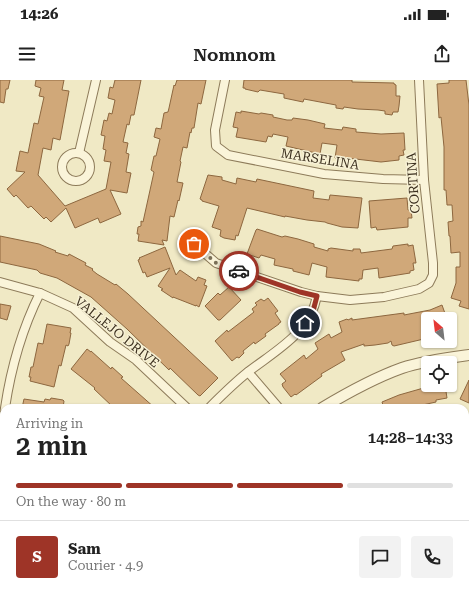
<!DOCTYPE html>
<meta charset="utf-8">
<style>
:root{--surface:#fff;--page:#f2f2f2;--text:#222;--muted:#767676;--line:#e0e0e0;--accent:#9e3427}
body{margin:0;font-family:"Roboto Serif",serif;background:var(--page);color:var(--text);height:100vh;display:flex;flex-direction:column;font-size:15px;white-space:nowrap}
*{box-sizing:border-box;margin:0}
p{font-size:13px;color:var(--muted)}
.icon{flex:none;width:22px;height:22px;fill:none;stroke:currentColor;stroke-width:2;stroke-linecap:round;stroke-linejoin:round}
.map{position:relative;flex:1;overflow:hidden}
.drawer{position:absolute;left:0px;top:324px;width:469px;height:196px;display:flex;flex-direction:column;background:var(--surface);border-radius:12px 12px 0 0;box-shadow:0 1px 3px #0004}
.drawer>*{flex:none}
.needle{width:26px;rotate:332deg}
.controls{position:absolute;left:421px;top:232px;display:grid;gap:8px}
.controls a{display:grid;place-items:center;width:36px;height:36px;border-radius:4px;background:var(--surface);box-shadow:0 1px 3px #0004;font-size:20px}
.pin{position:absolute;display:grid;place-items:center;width:34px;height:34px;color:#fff;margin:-17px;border:2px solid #fff;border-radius:50%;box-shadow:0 1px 4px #0007}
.courier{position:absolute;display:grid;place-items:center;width:40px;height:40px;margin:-20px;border:3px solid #9e3427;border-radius:50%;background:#fff;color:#222;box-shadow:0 1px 5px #0007}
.headline em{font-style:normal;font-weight:600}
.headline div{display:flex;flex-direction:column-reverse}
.headline{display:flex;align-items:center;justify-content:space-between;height:68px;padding:0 16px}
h1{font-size:26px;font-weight:600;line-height:30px}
.bar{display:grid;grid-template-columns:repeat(4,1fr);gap:6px 4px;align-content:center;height:48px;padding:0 16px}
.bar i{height:5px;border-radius:3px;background:var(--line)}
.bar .selected{background:var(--accent)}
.bar p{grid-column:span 4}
.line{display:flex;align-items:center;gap:10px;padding:0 16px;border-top:1px solid var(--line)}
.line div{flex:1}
.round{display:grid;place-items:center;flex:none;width:42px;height:42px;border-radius:4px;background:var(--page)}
.status{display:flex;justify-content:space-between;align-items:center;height:28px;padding:0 20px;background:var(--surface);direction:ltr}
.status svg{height:11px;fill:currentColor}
header{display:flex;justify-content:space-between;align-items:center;height:52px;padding:0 16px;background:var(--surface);font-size:18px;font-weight:600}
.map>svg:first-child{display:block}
</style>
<div class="status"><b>14:26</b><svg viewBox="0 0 49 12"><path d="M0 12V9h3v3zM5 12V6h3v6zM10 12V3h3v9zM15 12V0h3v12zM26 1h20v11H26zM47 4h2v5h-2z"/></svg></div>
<header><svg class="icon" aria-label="menu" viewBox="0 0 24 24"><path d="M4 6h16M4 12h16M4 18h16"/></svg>Nomnom<svg class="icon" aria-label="share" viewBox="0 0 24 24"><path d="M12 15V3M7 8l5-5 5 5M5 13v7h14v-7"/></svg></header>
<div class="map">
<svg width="469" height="520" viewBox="0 0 469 520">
<rect width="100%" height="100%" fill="#f0e9c5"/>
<!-- building -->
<g fill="#d0a879" stroke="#8d673f">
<polygon points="0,0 10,0 8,9 6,9 4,23 0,22"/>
<polygon points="36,0 64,0 62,10 69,11 60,60 53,58 51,70 43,68 38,95 65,126 106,109 111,82 104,81 106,70 103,69 105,56 101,55 104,40 107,41 109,33 112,34 115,20 108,18 110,7 113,8 115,0 141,0 134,35 131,35 129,45 127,44 123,62 128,63 126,73 129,74 126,92 131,93 127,113 110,110 121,134 100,143 98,138 75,148 66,128 51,142 46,137 44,139 31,126 28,128 16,115 14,117 7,109 25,92 16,91 20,71 28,73 34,43 38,44 44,17 39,16 41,8 35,6"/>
<polygon points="177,0 206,0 201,24 198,23 194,48 192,48 191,53 190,52 187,68 183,67 180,81 181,82 177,102 183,103 179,121 178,120 174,137 170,136 167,161 162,160 164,165 138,161 139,154 137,154 138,147 141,146 141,141 143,142 154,92 151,90 154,76 156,76 160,59 154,57 156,48 161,49 164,33 168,32 169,28 174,5 175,6"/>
<polygon points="244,0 352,0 352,2 394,3 394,4 396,5 396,16 400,16 399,26 398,32 393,32 392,35 385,34 385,31 378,30 358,29 344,27 343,29 336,28 336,25 304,19 303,22 284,18 284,14 260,10 258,12 245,9 245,8 243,8"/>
<polygon points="449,0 466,0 469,25 469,229 459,226 461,221 451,218 456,203 456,187 460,187 460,172 451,173 450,156 449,156 448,142 453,141 452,125 447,125 446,110 444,110 444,67 441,37 439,38 437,4 449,3"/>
<polygon points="241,31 259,34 261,33 273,35 273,37 287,40 292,40 293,38 308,40 325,44 324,48 342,50 343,47 356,49 356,52 381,54 404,53 405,70 403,70 404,75 399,76 399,80 381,82 347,78 347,80 335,78 337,65 322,63 320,74 286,66 288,57 273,54 272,57 268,56 266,62 236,57 238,48 233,47 236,32 241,33"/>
<polygon points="208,95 222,97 222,100 236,104 237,98 256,102 257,99 314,111 313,118 329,120 330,115 362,118 358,148 342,147 327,143 325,142 307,140 285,136 285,137 247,128 238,156 236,155 235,160 224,158 220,156 221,150 212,147 219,126 202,121 202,120 200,119"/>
<polygon points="407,118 408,130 411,130 412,138 408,138 408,147 377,150 376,147 371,148 369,121"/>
<polygon points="257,149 282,157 285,156 298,159 314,164 314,167 328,171 328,169 331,168 353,171 353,169 360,169 361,173 392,169 393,166 408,164 408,166 413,165 416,183 413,183 414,190 410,191 410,193 379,198 378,188 363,190 362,199 359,199 359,201 326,197 327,187 312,183 309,195 293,191 293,189 274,185 275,179 261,175 259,178 247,174 256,150"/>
<polygon points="0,156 39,164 56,171 55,172 68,176 69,174 86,183 85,185 93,189 92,190 97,194 115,205 116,204 128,214 218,298 200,316 198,315 170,288 169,290 127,249 91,217 57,198 40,193 37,190 0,182"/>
<polygon points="165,167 176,195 180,190 196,201 198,197 206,200 204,205 207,206 199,227 196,225 196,226 173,217 173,218 161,210 163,209 158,206 170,188 147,197 145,192 143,193 138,180 140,179 139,178"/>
<polygon points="229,207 241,220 220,240 218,240 205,226 218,213 220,215"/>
<polygon points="268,218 278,231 275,233 281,242 279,243 279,244 265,254 266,256 255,264 254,262 243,271 244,273 239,278 237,277 232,281 215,261 227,250 228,252 254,232 252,229 257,225 255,223 261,219 264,221"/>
<polygon points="0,224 11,226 7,240 0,238"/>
<polygon points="442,225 447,239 428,239 428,258 394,266 392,265 391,261 388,263 375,265 364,266 364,264 341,272 345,280 321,294 322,296 296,315 295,314 291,317 283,307 282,304 286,301 280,294 304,275 306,279 318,269 315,263 329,254 331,258 342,252 339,242 347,239 348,240 352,238 352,240 404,233 404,235 430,230"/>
<polygon points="47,244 71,248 70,253 71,253 69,264 68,266 66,265 61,286 59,285 54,307 30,301 31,297 29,297 31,287 33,287 38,263 43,264"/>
<polygon points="87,269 91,272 91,271 111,289 112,287 123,297 121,298 155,328 114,328 94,309 95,308 71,289"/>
<polygon points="469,300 469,323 460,319"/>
<polygon points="434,305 445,305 447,318 436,320 436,322 418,326 419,328 384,328 382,322 399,315"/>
<polygon points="51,318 63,320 64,321 63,328 22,328 24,319 44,322 45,319 50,320"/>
</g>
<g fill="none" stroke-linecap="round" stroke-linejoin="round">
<defs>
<g id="minor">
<polyline points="225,0 215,50 216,66 228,75 324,94 383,99 424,100"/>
<circle cx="76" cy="87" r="14"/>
<polyline points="79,73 96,0"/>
<polyline points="194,164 216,183 301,212 317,216 350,220 384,217 419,209 429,203 433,195 433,183 424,100 419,0"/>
<polyline points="0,202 40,213 73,228 110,262 136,280 187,328"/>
<polyline points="248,292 279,328"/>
<path d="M 5,328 C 11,288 22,249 40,213"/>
<path d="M 209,328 C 222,315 234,303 248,292 C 275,271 310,253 317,216"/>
<polyline points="0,359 4,334"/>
<polyline points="465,382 466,398 465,406"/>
<polyline points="0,487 4,487"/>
<polyline points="465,498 469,499"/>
<polyline points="349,516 354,520"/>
<polyline points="234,520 235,516"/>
<polyline points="320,520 322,516"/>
<polyline points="420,520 425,516"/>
</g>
<g id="tertiary">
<path d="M 322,328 C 347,313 374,298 402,288 C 423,281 447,278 469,275"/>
<polyline points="175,520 176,516"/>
</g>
</defs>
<!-- minor casing -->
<use href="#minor" stroke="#8d7b5a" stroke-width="10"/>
<!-- tertiary casing -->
<use href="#tertiary" stroke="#8d7b5a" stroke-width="12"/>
<!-- minor -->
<use href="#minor" stroke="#faf4d9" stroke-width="8"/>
<!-- tertiary -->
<use href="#tertiary" stroke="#faf4d9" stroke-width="10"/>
</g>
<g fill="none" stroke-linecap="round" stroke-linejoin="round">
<!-- done -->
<polyline stroke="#7b7159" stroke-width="4" stroke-dasharray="0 7.2" points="194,164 216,183 239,191"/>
<!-- route -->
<polyline stroke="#9e3427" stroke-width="5" points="239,191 300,212 317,216 312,235 305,243"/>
</g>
<g text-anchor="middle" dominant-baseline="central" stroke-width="3" stroke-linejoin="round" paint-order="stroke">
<!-- street labels -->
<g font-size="13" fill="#3c301f" stroke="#f7f1d5">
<text transform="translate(320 79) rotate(9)">MARSELINA</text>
<text transform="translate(413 103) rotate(-94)">CORTINA</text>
<text transform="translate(117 252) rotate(39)">VALLEJO DRIVE</text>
</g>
</g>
</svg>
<div class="controls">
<a><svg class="needle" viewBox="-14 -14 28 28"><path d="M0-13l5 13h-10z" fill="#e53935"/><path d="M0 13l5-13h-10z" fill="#767676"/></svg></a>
<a><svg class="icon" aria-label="locate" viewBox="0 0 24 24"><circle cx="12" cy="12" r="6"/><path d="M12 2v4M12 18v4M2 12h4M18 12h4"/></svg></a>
</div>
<div class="pin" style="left:194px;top:164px;background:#ea580c"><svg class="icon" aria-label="bag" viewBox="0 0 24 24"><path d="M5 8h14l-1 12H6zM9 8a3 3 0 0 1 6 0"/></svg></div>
<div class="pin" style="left:305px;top:243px;background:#1f2937"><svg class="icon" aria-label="home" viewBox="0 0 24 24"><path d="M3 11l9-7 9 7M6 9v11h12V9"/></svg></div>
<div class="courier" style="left:239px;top:191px"><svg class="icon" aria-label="car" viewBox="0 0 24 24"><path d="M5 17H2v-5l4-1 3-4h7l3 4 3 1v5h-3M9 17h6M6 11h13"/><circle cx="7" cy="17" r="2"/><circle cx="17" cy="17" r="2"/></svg></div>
<section class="drawer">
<div class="headline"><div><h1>2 min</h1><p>Arriving in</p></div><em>14:28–14:33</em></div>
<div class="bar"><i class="selected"></i><i class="selected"></i><i class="selected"></i><i></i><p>On the way · 80 m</p></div>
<div class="line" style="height:72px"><b class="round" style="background:var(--accent);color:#fff">S</b><div><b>Sam</b><p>Courier · 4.9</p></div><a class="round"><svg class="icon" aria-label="chat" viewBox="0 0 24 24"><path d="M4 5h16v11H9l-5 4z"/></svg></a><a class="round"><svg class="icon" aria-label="phone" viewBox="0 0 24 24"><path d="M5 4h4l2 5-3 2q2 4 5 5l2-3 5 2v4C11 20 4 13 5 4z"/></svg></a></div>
</section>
</div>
